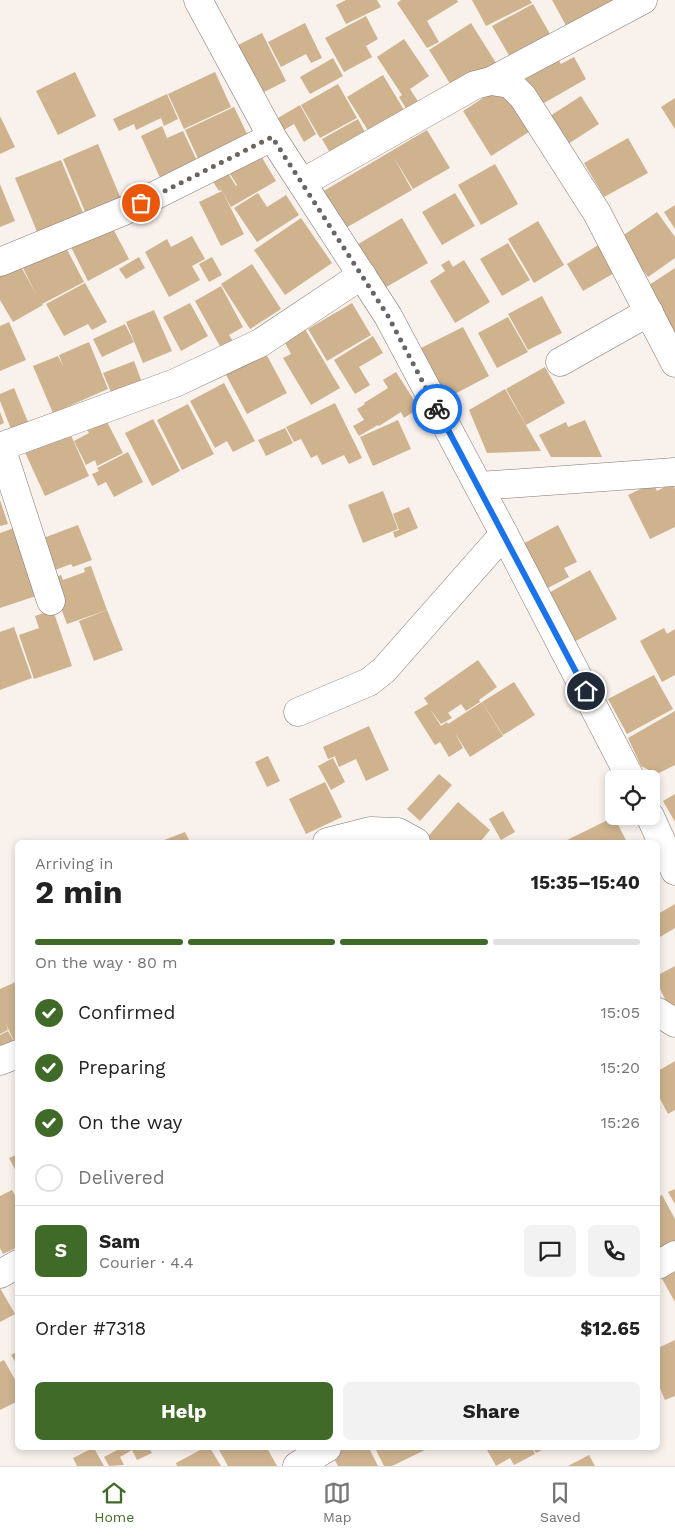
<!DOCTYPE html>
<meta charset="utf-8">
<style>
:root{--surface:#fff;--page:#f2f2f2;--text:#222;--muted:#767676;--line:#e0e0e0;--accent:#3f6a27}
body{margin:0;font-family:"Work Sans",sans-serif;background:var(--page);color:var(--text);height:100vh;display:flex;flex-direction:column;font-size:19px;white-space:nowrap}
*{box-sizing:border-box;margin:0}
p{font-size:16px;color:var(--muted)}
.icon{flex:none;width:28px;height:28px;fill:none;stroke:currentColor;stroke-width:2;stroke-linecap:round;stroke-linejoin:round}
.map{position:relative;flex:1;overflow:hidden}
.details{position:absolute;left:15px;top:840px;width:645px;height:610px;display:flex;flex-direction:column;background:var(--surface);border-radius:8px;box-shadow:0 2px 8px #0003}
.details>*{flex:none}
.controls{position:absolute;left:605px;top:770px;display:grid;gap:10px}
.controls a{display:grid;place-items:center;width:55px;height:55px;border-radius:8px;background:var(--surface);box-shadow:0 2px 8px #0003;font-size:25px}
.pin{position:absolute;display:grid;place-items:center;width:42px;height:42px;color:#fff;margin:-21px;border:2px solid #fff;border-radius:50%;box-shadow:0 1px 5px #0007}
.courier{position:absolute;display:grid;place-items:center;width:50px;height:50px;margin:-25px;border:4px solid #1a73e8;border-radius:50%;background:#fff;color:#222;box-shadow:0 1px 6px #0007}
.overview em{font-style:normal;font-weight:700}
.overview div{display:flex;flex-direction:column-reverse}
.overview{display:flex;align-items:center;justify-content:space-between;height:85px;padding:0 20px}
h1{font-size:32px;font-weight:700;line-height:38px}
.bar{display:grid;grid-template-columns:repeat(4,1fr);gap:8px 5px;align-content:center;height:60px;padding:0 20px}
.bar i{height:6px;border-radius:4px;background:var(--line)}
.bar .selected{background:var(--accent)}
.bar p{grid-column:span 4}
.line{display:flex;align-items:center;gap:12px;padding:0 20px;border-top:1px solid var(--line)}
.line div{flex:1}
.round{display:grid;place-items:center;flex:none;width:52px;height:52px;border-radius:8px;background:var(--page)}
ol{padding:0 20px;list-style:none}
li{display:flex;align-items:center;gap:15px;height:55px}
li p{margin-inline-start:auto}
li .icon{padding:5px;border-radius:50%;background:var(--accent);color:#fff;stroke-width:4}
li:last-child{color:var(--muted)}
li i{width:28px;height:28px;border:2px solid var(--line);border-radius:50%}
.cta{display:flex;gap:10px;margin-top:auto;padding:10px 20px}
.cta a{flex:1;height:58px;border-radius:8px;background:var(--accent);color:#fff;font-size:20px;font-weight:700;line-height:58px;text-align:center}
.cta a+a{background:var(--page);color:var(--text)}
.dock{display:flex;justify-content:space-around;align-items:center;height:70px;border-top:1px solid var(--line);background:var(--surface);font-size:14px;color:var(--muted)}
.dock a{display:grid;justify-items:center;gap:2px}
.dock .selected{color:var(--accent)}
.map>svg:first-child{display:block}
</style>
<div class="map">
<svg width="675" height="1466" viewBox="0 0 675 1466">
<rect width="100%" height="100%" fill="#f9f1ec"/>
<!-- building -->
<g fill="#cfb38f">
<polygon points="346,0 377,0 381,7 346,24 336,5"/>
<polygon points="401,0 457,0 458,2 427,21 439,42 427,48 397,3"/>
<polygon points="472,0 530,0 532,3 486,26"/>
<polygon points="552,0 627,0 569,31"/>
<polygon points="533,4 550,34 510,57 492,26"/>
<polygon points="366,16 378,39 366,46 372,57 344,72 325,38"/>
<polygon points="305,23 322,58 311,63 306,54 281,67 268,42"/>
<polygon points="471,23 496,63 454,90 429,50"/>
<polygon points="262,33 286,81 260,94 236,46"/>
<polygon points="404,39 429,76 410,89 419,103 407,110 399,97 402,95 377,57"/>
<polygon points="554,51 561,64 574,57 586,79 537,107 518,72"/>
<polygon points="333,58 343,76 310,94 300,77"/>
<polygon points="75,72 96,116 58,135 36,91"/>
<polygon points="215,72 231,107 184,129 168,94"/>
<polygon points="383,75 404,110 369,132 347,97"/>
<polygon points="338,84 357,118 320,138 301,105"/>
<polygon points="494,91 509,96 532,130 491,156 463,111"/>
<polygon points="167,94 178,119 164,126 161,118 136,130 134,124 119,131 113,119"/>
<polygon points="581,96 599,124 568,144 550,116"/>
<polygon points="675,98 675,129 661,107"/>
<polygon points="300,105 316,134 304,142 294,124 284,130 278,118"/>
<polygon points="234,107 251,142 201,165 185,130"/>
<polygon points="0,116 15,147 0,154"/>
<polygon points="358,119 368,138 333,158 322,139"/>
<polygon points="162,126 167,138 183,131 199,165 162,182 141,136"/>
<polygon points="427,130 450,168 413,189 393,156 412,190 344,229 322,192"/>
<polygon points="628,138 648,173 604,197 584,163"/>
<polygon points="98,144 121,199 86,214 63,159"/>
<polygon points="258,151 276,181 231,207 219,186 221,190 219,191 210,177 225,168 236,186 237,185 227,169"/>
<polygon points="61,160 84,215 38,234 15,178"/>
<polygon points="495,164 518,204 481,225 458,185"/>
<polygon points="0,184 15,221 0,227"/>
<polygon points="222,191 244,234 221,246 199,202"/>
<polygon points="258,193 267,207 286,195 299,215 257,242 234,208"/>
<polygon points="455,193 475,226 442,245 422,212"/>
<polygon points="675,205 675,229 664,212"/>
<polygon points="657,212 675,237 675,258 648,277 637,262 615,241"/>
<polygon points="301,218 332,263 285,295 254,250"/>
<polygon points="402,218 428,263 381,290 355,246"/>
<polygon points="109,221 129,259 88,281 69,243"/>
<polygon points="538,221 564,265 534,283 508,239"/>
<polygon points="192,236 205,259 192,266 200,280 169,297 145,252 167,239 171,247"/>
<polygon points="62,240 84,282 42,304 43,305 13,322 0,300 0,273 19,263 36,294 20,262"/>
<polygon points="508,243 530,280 502,296 480,259"/>
<polygon points="600,244 616,272 583,291 567,264"/>
<polygon points="139,257 145,268 126,279 119,269"/>
<polygon points="212,257 222,275 209,282 199,264"/>
<polygon points="449,260 453,267 464,260 490,302 455,323 430,281 445,271 441,265"/>
<polygon points="252,264 281,309 250,329 221,284"/>
<polygon points="675,268 675,333 667,338 643,289"/>
<polygon points="85,283 107,322 92,330 88,324 64,336 46,304"/>
<polygon points="221,286 243,327 229,335 233,341 221,348 195,301"/>
<polygon points="542,296 562,333 528,350 508,314"/>
<polygon points="190,303 208,336 181,351 163,317"/>
<polygon points="352,303 371,335 327,361 308,329"/>
<polygon points="154,310 172,351 143,363 126,322"/>
<polygon points="508,317 528,352 497,368 478,333"/>
<polygon points="9,322 26,360 0,371 0,326"/>
<polygon points="125,324 134,342 102,357 93,339"/>
<polygon points="463,327 489,376 447,398 421,348"/>
<polygon points="305,329 340,388 311,405 283,358 291,354 284,341"/>
<polygon points="373,336 383,353 359,367 370,385 355,394 334,360"/>
<polygon points="89,342 108,389 53,413 33,366 58,356 63,366 59,355"/>
<polygon points="264,350 287,393 247,414 224,371"/>
<polygon points="134,361 143,385 113,397 103,373"/>
<polygon points="545,367 565,403 526,425 506,389"/>
<polygon points="396,372 419,408 404,418 401,412 379,426 378,425 359,436 353,426 364,420 357,409 365,404 364,403 388,388 383,380"/>
<polygon points="224,383 255,441 233,452 227,441 215,448 190,401"/>
<polygon points="14,388 28,422 11,429 0,401 0,394"/>
<polygon points="505,389 541,451 487,453 469,410"/>
<polygon points="335,403 362,458 349,464 344,455 322,465 317,455 311,458 301,439 294,442 286,427"/>
<polygon points="188,404 214,454 182,470 157,420"/>
<polygon points="0,412 4,423 0,425"/>
<polygon points="103,414 123,453 97,466 95,460 86,465 74,441 89,433 84,424"/>
<polygon points="153,419 180,471 152,486 125,433"/>
<polygon points="398,420 411,449 373,466 360,437"/>
<polygon points="585,420 602,457 551,457 539,435 566,422 568,427"/>
<polygon points="285,428 293,443 266,456 258,440"/>
<polygon points="70,433 89,476 45,496 23,448"/>
<polygon points="128,452 143,482 114,497 106,482 98,486 92,474 99,471 97,468"/>
<polygon points="653,483 657,491 672,483 675,489 675,527 650,539 628,495"/>
<polygon points="383,491 398,529 363,543 348,505"/>
<polygon points="0,500 8,524 0,526"/>
<polygon points="409,507 418,528 395,538 393,532 399,530 393,514"/>
<polygon points="78,525 92,560 73,567 71,564 50,572 38,540"/>
<polygon points="558,525 577,562 564,568 569,577 542,591 519,546"/>
<polygon points="17,527 39,595 0,608 0,533"/>
<polygon points="91,566 107,610 67,624 50,579 61,575 63,580 85,572 84,568"/>
<polygon points="590,570 617,619 572,643 545,595"/>
<polygon points="53,610 72,666 34,679 19,635 39,628 35,616"/>
<polygon points="107,610 123,650 94,661 79,621"/>
<polygon points="14,627 32,678 0,690 0,632"/>
<polygon points="664,628 667,634 675,629 675,675 662,682 640,641"/>
<polygon points="478,660 497,687 479,700 480,702 466,711 461,704 448,713 452,718 441,724 430,709 441,726 447,722 448,724 482,702 503,736 470,757 455,733 463,748 449,757 440,742 435,745 414,712 428,704 424,698"/>
<polygon points="654,675 673,709 627,734 608,699"/>
<polygon points="514,682 535,715 503,735 482,702"/>
<polygon points="675,711 675,765 657,774 641,766 628,738"/>
<polygon points="369,726 389,770 366,781 356,759 339,767 335,757 336,756 328,759 323,747"/>
<polygon points="268,756 280,781 267,787 255,762"/>
<polygon points="333,758 345,782 331,790 318,766"/>
<polygon points="439,774 452,785 420,821 407,809"/>
<polygon points="325,782 342,817 306,834 289,799"/>
<polygon points="675,794 675,822 663,801"/>
<polygon points="458,802 490,830 480,842 426,842 424,841"/>
<polygon points="503,811 515,832 501,840 489,819"/>
<polygon points="614,817 627,842 563,842"/>
<polygon points="185,832 190,842 159,842"/>
<polygon points="675,904 675,928 660,937 658,932 658,914"/>
<polygon points="675,966 675,1014 673,1015 658,985 658,975"/>
<polygon points="18,981 18,1039 14,1041 6,1024 8,1030 0,1034 0,989"/>
<polygon points="8,1031 14,1042 0,1048 0,1035"/>
<polygon points="675,1061 675,1110 668,1114 658,1095 658,1071"/>
<polygon points="18,1154 18,1175 9,1158"/>
<polygon points="675,1189 675,1204 668,1192"/>
<polygon points="12,1190 18,1201 18,1247 3,1254 0,1248 0,1196"/>
<polygon points="662,1195 675,1219 675,1248 658,1258 658,1197"/>
<polygon points="675,1269 675,1302 661,1277"/>
<polygon points="0,1288 15,1314 0,1322"/>
<polygon points="675,1340 675,1396 665,1400 658,1384 658,1348"/>
<polygon points="18,1351 18,1366 11,1355"/>
<polygon points="4,1360 18,1385 18,1401 0,1410 0,1362"/>
<polygon points="93,1448 94,1448 104,1466 77,1466 73,1458"/>
<polygon points="121,1448 149,1448 152,1453 137,1460 132,1450 120,1457 124,1465 109,1466 104,1457"/>
<polygon points="204,1448 210,1448 221,1466 177,1466 176,1463"/>
<polygon points="218,1448 267,1448 277,1466 228,1466"/>
<polygon points="332,1448 369,1448 378,1466 338,1466 329,1449"/>
<polygon points="375,1448 426,1448 427,1449 392,1466 384,1466"/>
<polygon points="486,1448 532,1448 535,1454 514,1465 510,1458 496,1466"/>
<polygon points="533,1448 546,1448 536,1453"/>
<polygon points="589,1455 595,1466 568,1466"/>
</g>
<g fill="none" stroke-linecap="round" stroke-linejoin="round">
<defs>
<g id="street">
<polyline points="198,0 272,137 388,316 504,534 631,779"/>
<polyline points="491,81 643,0"/>
<polyline points="302,183 475,85 491,81 510,84 523,97 597,213 675,363"/>
<polyline points="0,262 124,211 272,137"/>
<polyline points="560,362 649,312"/>
<polyline points="0,447 175,383 260,343 362,275"/>
<polyline points="1,447 51,601"/>
<polyline points="479,486 675,472"/>
<polyline points="298,712 369,682 384,670 504,534"/>
<polyline points="650,816 675,871"/>
<polyline points="327,842 370,831 398,832 416,842"/>
<polyline points="658,1012 675,1023"/>
<polyline points="0,1061 18,1054"/>
<polyline points="658,1265 675,1255"/>
<polyline points="0,1274 18,1264"/>
<polyline points="297,1466 327,1448"/>
</g>
</defs>
<!-- street casing -->
<use href="#street" stroke="#807874" stroke-width="29"/>
<!-- street -->
<use href="#street" stroke="#fff" stroke-width="28"/>
</g>
<g fill="none" stroke-linecap="round" stroke-linejoin="round">
<!-- done -->
<polyline stroke="#6a6562" stroke-width="5" stroke-dasharray="0 9" points="141,203 272,137 388,316 437,409"/>
<!-- route -->
<polyline stroke="#1a73e8" stroke-width="6" points="437,409 586,691"/>
</g>
</svg>
<div class="controls">
<a><svg class="icon" aria-label="locate" viewBox="0 0 24 24"><circle cx="12" cy="12" r="6"/><path d="M12 2v4M12 18v4M2 12h4M18 12h4"/></svg></a>
</div>
<div class="pin" style="left:141px;top:203px;background:#ea580c"><svg class="icon" aria-label="bag" viewBox="0 0 24 24"><path d="M5 8h14l-1 12H6zM9 8a3 3 0 0 1 6 0"/></svg></div>
<div class="pin" style="left:586px;top:691px;background:#1f2937"><svg class="icon" aria-label="home" viewBox="0 0 24 24"><path d="M3 11l9-7 9 7M6 9v11h12V9"/></svg></div>
<div class="courier" style="left:437px;top:409px"><svg class="icon" aria-label="bike" viewBox="0 0 24 24"><circle cx="6" cy="16" r="4"/><circle cx="18" cy="16" r="4"/><path d="M6 16l4-8h5l3 8M10 8l3 8H6M13 5h3"/></svg></div>
<section class="details">
<div class="overview"><div><h1>2 min</h1><p>Arriving in</p></div><em>15:35–15:40</em></div>
<div class="bar"><i class="selected"></i><i class="selected"></i><i class="selected"></i><i></i><p>On the way · 80 m</p></div>
<ol>
<li><svg class="icon" aria-label="check" viewBox="0 0 24 24"><path d="M5 12l5 5 9-10"/></svg>Confirmed<p>15:05</p></li>
<li><svg class="icon" aria-label="check" viewBox="0 0 24 24"><path d="M5 12l5 5 9-10"/></svg>Preparing<p>15:20</p></li>
<li><svg class="icon" aria-label="check" viewBox="0 0 24 24"><path d="M5 12l5 5 9-10"/></svg>On the way<p>15:26</p></li>
<li><i></i>Delivered</li>
</ol>
<div class="line" style="height:90px"><b class="round" style="background:var(--accent);color:#fff">S</b><div><b>Sam</b><p>Courier · 4.4</p></div><a class="round"><svg class="icon" aria-label="chat" viewBox="0 0 24 24"><path d="M4 5h16v11H9l-5 4z"/></svg></a><a class="round"><svg class="icon" aria-label="phone" viewBox="0 0 24 24"><path d="M5 4h4l2 5-3 2q2 4 5 5l2-3 5 2v4C11 20 4 13 5 4z"/></svg></a></div>
<div class="line" style="height:65px"><div>Order #7318</div><b>$12.65</b></div>
<div class="cta"><a>Help</a><a>Share</a></div>
</section>
</div>
<nav class="dock">
<a class="selected"><svg class="icon" aria-label="home" viewBox="0 0 24 24"><path d="M3 11l9-7 9 7M6 9v11h12V9"/></svg>Home</a>
<a><svg class="icon" aria-label="map" viewBox="0 0 24 24"><path d="M3 6l6-2 6 2 6-2v14l-6 2-6-2-6 2zM9 4v14M15 6v14"/></svg>Map</a>
<a><svg class="icon" aria-label="saved" viewBox="0 0 24 24"><path d="M7 4h10v16l-5-4-5 4z"/></svg>Saved</a>
</nav>
